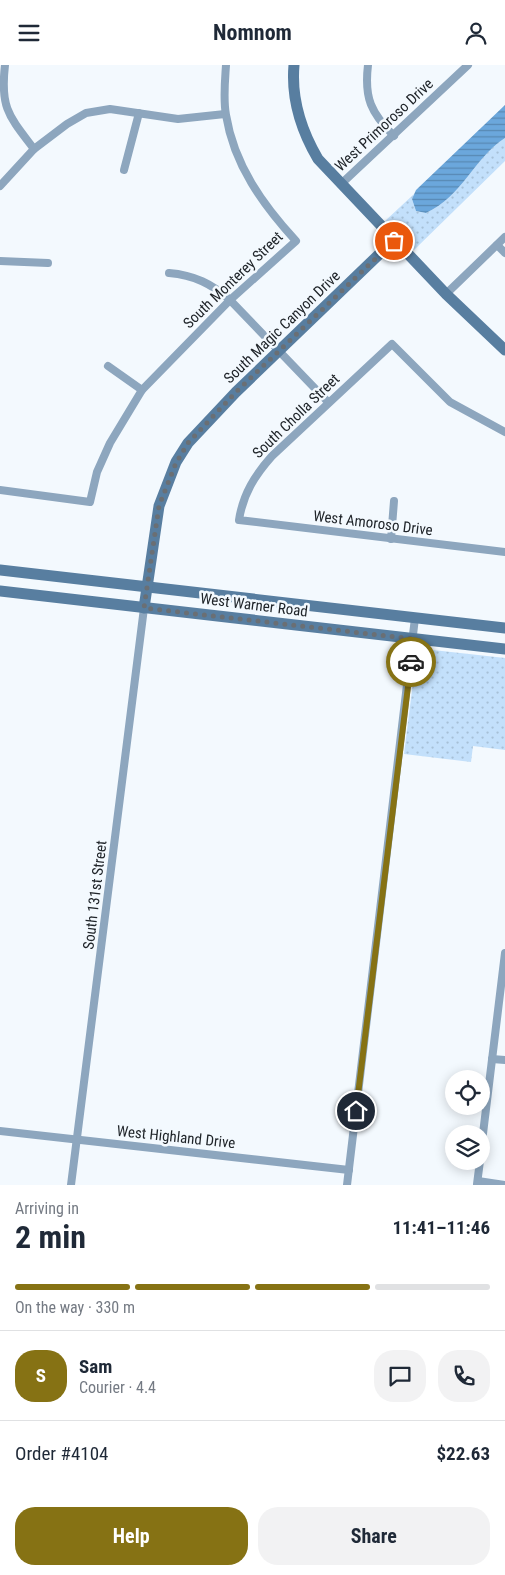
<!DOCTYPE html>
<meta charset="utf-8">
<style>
:root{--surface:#fff;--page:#f2f2f3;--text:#1f2937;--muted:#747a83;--line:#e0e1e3;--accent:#867214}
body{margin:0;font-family:"Roboto Condensed",sans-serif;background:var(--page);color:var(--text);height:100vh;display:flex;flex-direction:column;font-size:19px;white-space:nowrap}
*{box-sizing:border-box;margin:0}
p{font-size:16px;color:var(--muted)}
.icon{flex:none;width:28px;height:28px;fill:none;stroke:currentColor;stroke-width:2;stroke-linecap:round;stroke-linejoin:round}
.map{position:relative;height:1120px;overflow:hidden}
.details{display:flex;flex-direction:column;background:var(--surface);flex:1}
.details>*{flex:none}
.buttons{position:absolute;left:445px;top:1005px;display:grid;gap:10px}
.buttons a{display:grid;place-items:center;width:45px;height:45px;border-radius:50%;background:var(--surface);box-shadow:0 2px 12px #0003;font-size:25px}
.pin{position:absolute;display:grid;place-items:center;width:42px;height:42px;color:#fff;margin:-21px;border:2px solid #fff;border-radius:50%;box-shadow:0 1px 5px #0007}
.courier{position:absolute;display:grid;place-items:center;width:50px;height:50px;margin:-25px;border:4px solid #867214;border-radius:50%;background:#fff;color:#222;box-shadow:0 1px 6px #0007}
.summary em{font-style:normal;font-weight:700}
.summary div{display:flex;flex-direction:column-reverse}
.summary{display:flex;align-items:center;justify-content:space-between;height:85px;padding:0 15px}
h1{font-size:32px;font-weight:700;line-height:38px}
.bar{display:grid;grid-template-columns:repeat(4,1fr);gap:8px 5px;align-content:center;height:60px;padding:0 15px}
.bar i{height:6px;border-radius:4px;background:var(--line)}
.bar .selected{background:var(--accent)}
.bar p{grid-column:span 4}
.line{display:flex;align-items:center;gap:12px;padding:0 15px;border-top:1px solid var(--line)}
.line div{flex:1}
.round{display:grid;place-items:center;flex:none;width:52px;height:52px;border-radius:20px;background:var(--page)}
.action{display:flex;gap:10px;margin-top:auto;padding:10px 15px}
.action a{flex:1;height:58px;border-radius:20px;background:var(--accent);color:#fff;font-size:20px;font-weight:700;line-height:58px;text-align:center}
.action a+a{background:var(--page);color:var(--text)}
header{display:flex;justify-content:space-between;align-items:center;height:65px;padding:0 15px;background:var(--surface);font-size:22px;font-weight:700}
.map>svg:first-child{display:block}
</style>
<header><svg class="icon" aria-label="menu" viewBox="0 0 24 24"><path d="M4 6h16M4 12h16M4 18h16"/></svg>Nomnom<svg class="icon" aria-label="person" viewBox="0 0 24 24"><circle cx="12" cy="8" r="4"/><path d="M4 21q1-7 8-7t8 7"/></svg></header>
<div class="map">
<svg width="505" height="1120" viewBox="0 0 505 1120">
<defs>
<pattern id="park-dots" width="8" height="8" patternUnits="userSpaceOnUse" patternTransform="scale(1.25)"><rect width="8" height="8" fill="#c3e0fb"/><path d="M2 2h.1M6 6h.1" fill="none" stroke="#a7c0d7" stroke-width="1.8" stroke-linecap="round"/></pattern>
<pattern id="water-rules" width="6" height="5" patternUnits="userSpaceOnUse" patternTransform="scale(1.25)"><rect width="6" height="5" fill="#6ba7dc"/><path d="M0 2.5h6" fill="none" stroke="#5888b3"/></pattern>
</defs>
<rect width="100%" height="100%" fill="#f3f9fe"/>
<!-- park -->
<g fill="url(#park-dots)">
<path d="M 505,73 L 505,96 L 414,185 L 385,156 L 414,129 L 412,134 L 416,146 L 426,148 C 463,131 473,94 505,73 Z"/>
<polygon points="424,584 505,593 505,685 473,681 471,697 404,689 416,594"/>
</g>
<!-- water -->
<path fill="url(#water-rules)" d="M 505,40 L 505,73 C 473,94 463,131 426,148 L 416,146 L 412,134 L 416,125 Z"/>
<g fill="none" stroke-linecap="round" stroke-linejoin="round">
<!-- street -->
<g stroke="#8da6be" stroke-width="8">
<path d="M 368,0 C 364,33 371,48 394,71"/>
<polyline points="34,84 67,59 86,48 110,44 178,54 225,49"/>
<polyline points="124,105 139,48"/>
<polyline points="341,119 468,0"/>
<path d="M 0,121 L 34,84 C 9,51 0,43 5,0"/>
<polyline points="497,180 505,188"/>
<polyline points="0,196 48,198"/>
<path d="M 169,208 C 194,210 212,219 230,235 L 328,337"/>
<polyline points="446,229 505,172"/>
<polyline points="108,301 142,325"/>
<path d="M 505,367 L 450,337 L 392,279 L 272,391 C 255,410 243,429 239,455 L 505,487"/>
<path d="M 0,425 L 90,437 L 97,407 L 110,378 L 142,325 L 230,235 L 296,176 C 263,140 234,100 226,50 C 223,34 225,16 226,0"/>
<polyline points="391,474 394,436"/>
<polyline points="492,994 505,995"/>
<polyline points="0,1066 349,1105"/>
<polyline points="481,1085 505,888"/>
<polyline points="478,1116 505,1120"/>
<polyline points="477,1119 480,1096"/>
<polyline points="71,1120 144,543"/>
<polyline points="347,1120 415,553"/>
</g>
<!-- secondary -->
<g stroke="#587ea0" stroke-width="11">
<path d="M 294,0 C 291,34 301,65 318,94 L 446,229 L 505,285"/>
<polyline points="0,505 505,563"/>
<polyline points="0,526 505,584"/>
<polyline points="144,543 159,441 176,397 188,378 236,327 394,175"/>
</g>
</g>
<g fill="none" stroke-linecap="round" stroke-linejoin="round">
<!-- done -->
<polyline stroke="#6a6f74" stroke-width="5" stroke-dasharray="0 9" points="394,176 236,327 188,378 176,398 159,441 144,543 414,574 411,597"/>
<!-- route -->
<polyline stroke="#867214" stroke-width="6" points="356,1046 411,597"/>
</g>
<g text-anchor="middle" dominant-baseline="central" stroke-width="5" stroke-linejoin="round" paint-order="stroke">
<!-- street labels -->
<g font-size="15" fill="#20252a" stroke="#f3f9fe">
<text transform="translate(384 60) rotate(-43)">West Primoroso Drive</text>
<text transform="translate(233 215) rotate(-44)">South Monterey Street</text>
<text transform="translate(282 262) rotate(-44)">South Magic Canyon Drive</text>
<text transform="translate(296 351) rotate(-44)">South Cholla Street</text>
<text transform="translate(373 458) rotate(7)">West Amoroso Drive</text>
<text transform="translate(254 540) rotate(7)">West Warner Road</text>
<text transform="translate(95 830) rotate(-83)">South 131st Street</text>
<text transform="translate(176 1072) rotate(6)">West Highland Drive</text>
</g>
</g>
</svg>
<div class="buttons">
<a><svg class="icon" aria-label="locate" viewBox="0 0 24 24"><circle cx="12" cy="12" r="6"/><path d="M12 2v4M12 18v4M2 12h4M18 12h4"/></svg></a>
<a><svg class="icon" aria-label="layers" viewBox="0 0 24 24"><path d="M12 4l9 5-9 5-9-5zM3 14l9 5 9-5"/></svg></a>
</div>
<div class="pin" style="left:394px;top:176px;background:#ea580c"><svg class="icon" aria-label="bag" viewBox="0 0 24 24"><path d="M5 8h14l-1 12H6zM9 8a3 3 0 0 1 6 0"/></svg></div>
<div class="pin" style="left:356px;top:1046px;background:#1f2937"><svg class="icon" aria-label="home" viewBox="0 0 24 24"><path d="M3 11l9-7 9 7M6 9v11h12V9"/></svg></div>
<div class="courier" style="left:411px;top:597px"><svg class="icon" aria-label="car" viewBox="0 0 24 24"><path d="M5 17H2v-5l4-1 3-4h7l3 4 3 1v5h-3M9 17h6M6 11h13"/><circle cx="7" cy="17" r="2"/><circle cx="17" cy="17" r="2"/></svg></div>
</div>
<section class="details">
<div class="summary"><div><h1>2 min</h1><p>Arriving in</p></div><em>11:41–11:46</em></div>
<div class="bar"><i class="selected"></i><i class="selected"></i><i class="selected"></i><i></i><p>On the way · 330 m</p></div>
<div class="line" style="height:90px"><b class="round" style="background:var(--accent);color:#fff">S</b><div><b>Sam</b><p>Courier · 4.4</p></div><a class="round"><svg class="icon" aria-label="chat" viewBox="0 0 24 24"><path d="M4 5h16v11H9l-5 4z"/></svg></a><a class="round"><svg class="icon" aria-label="phone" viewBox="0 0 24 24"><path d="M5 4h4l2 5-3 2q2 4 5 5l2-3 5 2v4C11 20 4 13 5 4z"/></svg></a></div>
<div class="line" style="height:65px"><div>Order #4104</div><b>$22.63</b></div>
<div class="action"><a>Help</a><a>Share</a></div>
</section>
